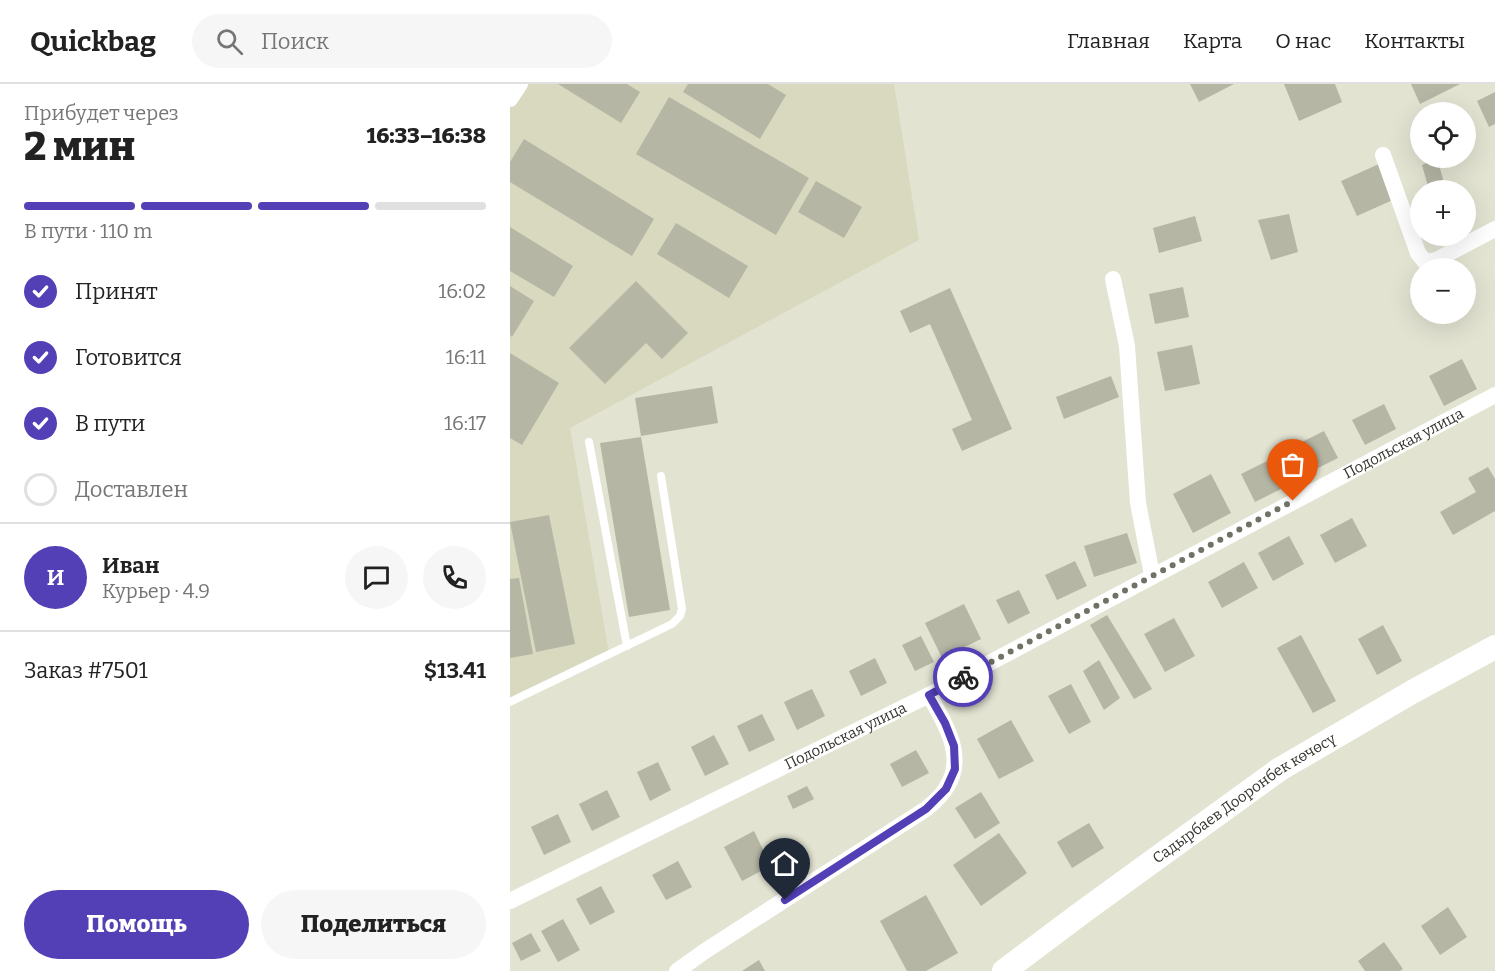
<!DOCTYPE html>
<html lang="ru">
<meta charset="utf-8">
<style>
:root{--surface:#fff;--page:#f6f6f6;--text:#222;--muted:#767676;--line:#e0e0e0;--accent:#533fb6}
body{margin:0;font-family:Bitter,serif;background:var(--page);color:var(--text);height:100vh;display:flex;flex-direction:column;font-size:22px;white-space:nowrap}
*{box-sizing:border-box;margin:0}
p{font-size:20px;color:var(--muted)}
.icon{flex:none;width:33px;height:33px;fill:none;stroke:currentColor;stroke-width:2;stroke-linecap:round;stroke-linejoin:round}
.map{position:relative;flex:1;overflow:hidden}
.drawer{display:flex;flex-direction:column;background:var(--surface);width:510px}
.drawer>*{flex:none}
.tools{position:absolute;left:900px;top:18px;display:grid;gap:12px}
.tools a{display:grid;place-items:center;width:66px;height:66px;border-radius:50%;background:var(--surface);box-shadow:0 6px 24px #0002;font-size:30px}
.pin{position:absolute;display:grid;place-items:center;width:51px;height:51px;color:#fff;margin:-62px -26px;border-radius:50% 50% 50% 0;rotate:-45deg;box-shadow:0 0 6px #0007}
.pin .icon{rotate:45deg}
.courier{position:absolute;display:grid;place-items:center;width:60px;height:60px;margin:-30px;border:4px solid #533fb6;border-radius:50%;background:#fff;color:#222;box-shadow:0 2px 8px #0007}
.head em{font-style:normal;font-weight:800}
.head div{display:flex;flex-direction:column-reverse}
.head{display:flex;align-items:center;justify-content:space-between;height:102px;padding:0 24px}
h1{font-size:39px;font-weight:800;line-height:45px}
.bar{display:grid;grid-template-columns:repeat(4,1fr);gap:9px 6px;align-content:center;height:72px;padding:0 24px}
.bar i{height:8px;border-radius:4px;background:var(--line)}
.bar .active{background:var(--accent)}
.bar p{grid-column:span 4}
.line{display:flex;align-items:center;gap:15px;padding:0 24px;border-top:2px solid var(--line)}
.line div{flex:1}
.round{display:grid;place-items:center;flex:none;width:63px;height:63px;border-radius:32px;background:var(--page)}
ol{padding:0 24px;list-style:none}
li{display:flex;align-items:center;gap:18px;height:66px}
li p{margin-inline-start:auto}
li .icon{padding:6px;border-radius:50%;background:var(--accent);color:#fff;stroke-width:4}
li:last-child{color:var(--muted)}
li i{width:33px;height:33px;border:3px solid var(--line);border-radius:50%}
.button{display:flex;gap:12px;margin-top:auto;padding:12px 24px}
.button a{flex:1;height:69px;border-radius:36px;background:var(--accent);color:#fff;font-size:24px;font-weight:800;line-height:69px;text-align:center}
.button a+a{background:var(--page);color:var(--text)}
header{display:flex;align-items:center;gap:36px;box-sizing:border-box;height:84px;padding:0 30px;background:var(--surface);border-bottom:2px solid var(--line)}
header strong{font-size:28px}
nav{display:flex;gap:33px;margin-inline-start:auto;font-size:21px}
.search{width:420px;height:54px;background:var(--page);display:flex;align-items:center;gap:15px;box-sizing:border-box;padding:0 21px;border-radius:33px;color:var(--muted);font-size:22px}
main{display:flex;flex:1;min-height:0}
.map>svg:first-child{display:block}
</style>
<header>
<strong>Quickbag</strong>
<div class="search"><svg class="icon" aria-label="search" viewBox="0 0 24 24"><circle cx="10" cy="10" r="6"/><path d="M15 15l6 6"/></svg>Поиск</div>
<nav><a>Главная</a><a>Карта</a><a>О нас</a><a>Контакты</a></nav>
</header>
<main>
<section class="drawer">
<div class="head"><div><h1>2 мин</h1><p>Прибудет через</p></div><em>16:33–16:38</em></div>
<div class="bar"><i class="active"></i><i class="active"></i><i class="active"></i><i></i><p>В пути · 110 m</p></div>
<ol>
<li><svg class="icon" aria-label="check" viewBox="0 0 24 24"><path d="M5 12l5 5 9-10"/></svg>Принят<p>16:02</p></li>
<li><svg class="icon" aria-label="check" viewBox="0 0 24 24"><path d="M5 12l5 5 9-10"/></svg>Готовится<p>16:11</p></li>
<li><svg class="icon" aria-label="check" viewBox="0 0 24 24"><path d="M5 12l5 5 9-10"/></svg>В пути<p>16:17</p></li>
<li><i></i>Доставлен</li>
</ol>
<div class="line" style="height:108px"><b class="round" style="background:var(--accent);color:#fff">И</b><div><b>Иван</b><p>Курьер · 4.9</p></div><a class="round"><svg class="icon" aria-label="chat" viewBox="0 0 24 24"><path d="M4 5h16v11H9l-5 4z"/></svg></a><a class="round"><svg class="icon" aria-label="phone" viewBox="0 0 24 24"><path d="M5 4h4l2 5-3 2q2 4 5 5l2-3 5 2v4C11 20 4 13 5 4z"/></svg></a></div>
<div class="line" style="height:78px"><div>Заказ #7501</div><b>$13.41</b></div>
<div class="button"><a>Помощь</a><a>Поделиться</a></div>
</section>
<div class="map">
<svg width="985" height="887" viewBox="0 0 985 887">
<rect width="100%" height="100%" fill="#e2e3d1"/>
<!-- built -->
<polygon fill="#d9d9c0" points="0,0 384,0 409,156 60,344 99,569 0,614"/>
<!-- building -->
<g fill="#b6b6a5">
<polygon points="48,0 117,0 130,8 111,39"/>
<polygon points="178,0 258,0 276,11 250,55 173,8"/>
<polygon points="680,0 724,0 689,18"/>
<polygon points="774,0 825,0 832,18 789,37"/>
<polygon points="901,0 950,0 910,20"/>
<polygon points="985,8 985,40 979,43 967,17"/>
<polygon points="159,13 299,94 266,151 126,70"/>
<polygon points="14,55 144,135 122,172 0,98 0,78"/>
<polygon points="927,74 936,106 919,106 912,81"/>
<polygon points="869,80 885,115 847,132 831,97"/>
<polygon points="306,97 352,123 334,154 288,128"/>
<polygon points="779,130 788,168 761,176 748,136"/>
<polygon points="685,132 692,157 649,169 643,144"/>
<polygon points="166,139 238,182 219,214 147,170"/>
<polygon points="0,143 63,182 44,213 0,187"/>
<polygon points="126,197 178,249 152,275 136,259 95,300 59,264"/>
<polygon points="0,202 24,217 2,253 0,251"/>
<polygon points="673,203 679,233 645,240 639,210"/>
<polygon points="440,204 502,345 452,367 442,345 462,336 420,240 400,249 390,227"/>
<polygon points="682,261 690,300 655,307 647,268"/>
<polygon points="0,269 49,299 12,361 0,354"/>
<polygon points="952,275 967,305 934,322 919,292"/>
<polygon points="601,292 609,313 554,335 546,313"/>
<polygon points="202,302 208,339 131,352 125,314"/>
<polygon points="874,320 886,345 855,361 842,336"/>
<polygon points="814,347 828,374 792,392 778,365"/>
<polygon points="131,353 160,526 119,533 90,359"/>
<polygon points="757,377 771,405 745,418 731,390"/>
<polygon points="978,383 985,395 985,427 943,451 930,428 966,408 958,394"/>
<polygon points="701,390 721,429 683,449 663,410"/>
<polygon points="39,431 65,560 26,568 0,438"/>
<polygon points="842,434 857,462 825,479 810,451"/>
<polygon points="617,449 627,479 584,493 574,462"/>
<polygon points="779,452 794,480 763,497 748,469"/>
<polygon points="565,477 577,502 547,516 535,491"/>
<polygon points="734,478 748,504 712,524 698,498"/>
<polygon points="9,494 23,570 0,574 0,495"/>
<polygon points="509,506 520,529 498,540 486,516"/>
<polygon points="454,520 471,555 432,574 415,539"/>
<polygon points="597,531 642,605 624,615 580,541"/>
<polygon points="664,534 685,572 655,588 634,550"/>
<polygon points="873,541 892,577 867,591 848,555"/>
<polygon points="791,551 826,617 803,629 767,564"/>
<polygon points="411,552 424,578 405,587 392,561"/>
<polygon points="365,574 377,599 351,612 339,587"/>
<polygon points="589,576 610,614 594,626 573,587"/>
<polygon points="561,600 581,638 559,650 538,612"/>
<polygon points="302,605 315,632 287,646 274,618"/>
<polygon points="252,630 265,656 239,668 227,642"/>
<polygon points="501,636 524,677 489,695 467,655"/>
<polygon points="204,651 219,680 195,692 181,663"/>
<polygon points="406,666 419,689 392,703 380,680"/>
<polygon points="148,678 161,706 140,717 127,688"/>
<polygon points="297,702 304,715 283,725 277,712"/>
<polygon points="97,706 110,733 82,747 69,720"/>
<polygon points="471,708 490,739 465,755 445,724"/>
<polygon points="48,730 61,758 34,771 21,743"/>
<polygon points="579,739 594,764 562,784 547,758"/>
<polygon points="244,747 261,782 232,797 214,763"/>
<polygon points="489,749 517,789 471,822 443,781"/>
<polygon points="168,777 182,803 156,816 142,791"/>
<polygon points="91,802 105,828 80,841 66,815"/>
<polygon points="416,811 448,869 416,887 397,887 370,837"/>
<polygon points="938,823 957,853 930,871 911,842"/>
<polygon points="53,835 70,866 48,878 31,847"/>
<polygon points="21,849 31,867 11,877 2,859"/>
<polygon points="874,858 893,885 890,887 855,887 848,877"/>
<polygon points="249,876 255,887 232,887"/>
</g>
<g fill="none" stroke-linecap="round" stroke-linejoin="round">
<!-- lane -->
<g stroke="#fff" stroke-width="8">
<polyline points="79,358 117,562"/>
<polyline points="0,618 162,540 170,532 172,525 151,392"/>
</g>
<!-- street -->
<g stroke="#fff" stroke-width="16">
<polyline points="0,15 10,0"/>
<polyline points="873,71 908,169 915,178 926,176 985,145"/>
<polyline points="603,195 617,262 628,419 642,491"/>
<path id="s1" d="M 0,817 L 419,611 L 985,311"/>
<path d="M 167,887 L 195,867 L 416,725 C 423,719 432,712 436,704 C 457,673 435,639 419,611"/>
</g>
<!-- secondary -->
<path stroke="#fff" stroke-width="24" id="s2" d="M 494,887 L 574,827 L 770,685 L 902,608 L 985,563"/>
</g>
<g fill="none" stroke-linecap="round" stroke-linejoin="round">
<!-- done -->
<polyline stroke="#717166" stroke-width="6" stroke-dasharray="0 10.8" points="453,593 783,417"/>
<!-- route -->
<polyline stroke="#533fb6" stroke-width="8" points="275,816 416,725 436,705 445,685 444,662 435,639 419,611 453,593"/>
</g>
<g text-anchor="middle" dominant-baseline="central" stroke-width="4.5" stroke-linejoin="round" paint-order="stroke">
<!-- street labels -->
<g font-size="15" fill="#34342d" stroke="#fff">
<text stroke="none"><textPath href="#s1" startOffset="1004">Подольская улица</textPath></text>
<text stroke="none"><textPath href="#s1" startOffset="374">Подольская улица</textPath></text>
<text stroke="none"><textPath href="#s2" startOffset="296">Садырбаев Дооронбек көчөсү</textPath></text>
</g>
</g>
</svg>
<div class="tools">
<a><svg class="icon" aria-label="locate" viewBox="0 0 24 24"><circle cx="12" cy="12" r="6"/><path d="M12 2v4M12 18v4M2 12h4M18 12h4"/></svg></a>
<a>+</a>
<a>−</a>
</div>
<div class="pin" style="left:783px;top:417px;background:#ea580c"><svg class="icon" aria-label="bag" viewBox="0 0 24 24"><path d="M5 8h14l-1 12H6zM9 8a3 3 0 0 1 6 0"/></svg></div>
<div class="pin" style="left:275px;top:816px;background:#1f2937"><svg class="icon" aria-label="home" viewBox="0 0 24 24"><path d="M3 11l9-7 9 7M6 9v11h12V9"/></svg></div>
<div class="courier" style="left:453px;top:593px"><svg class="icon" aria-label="bike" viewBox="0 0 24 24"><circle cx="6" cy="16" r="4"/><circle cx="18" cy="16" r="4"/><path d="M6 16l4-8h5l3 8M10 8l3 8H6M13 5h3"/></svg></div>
</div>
</main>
